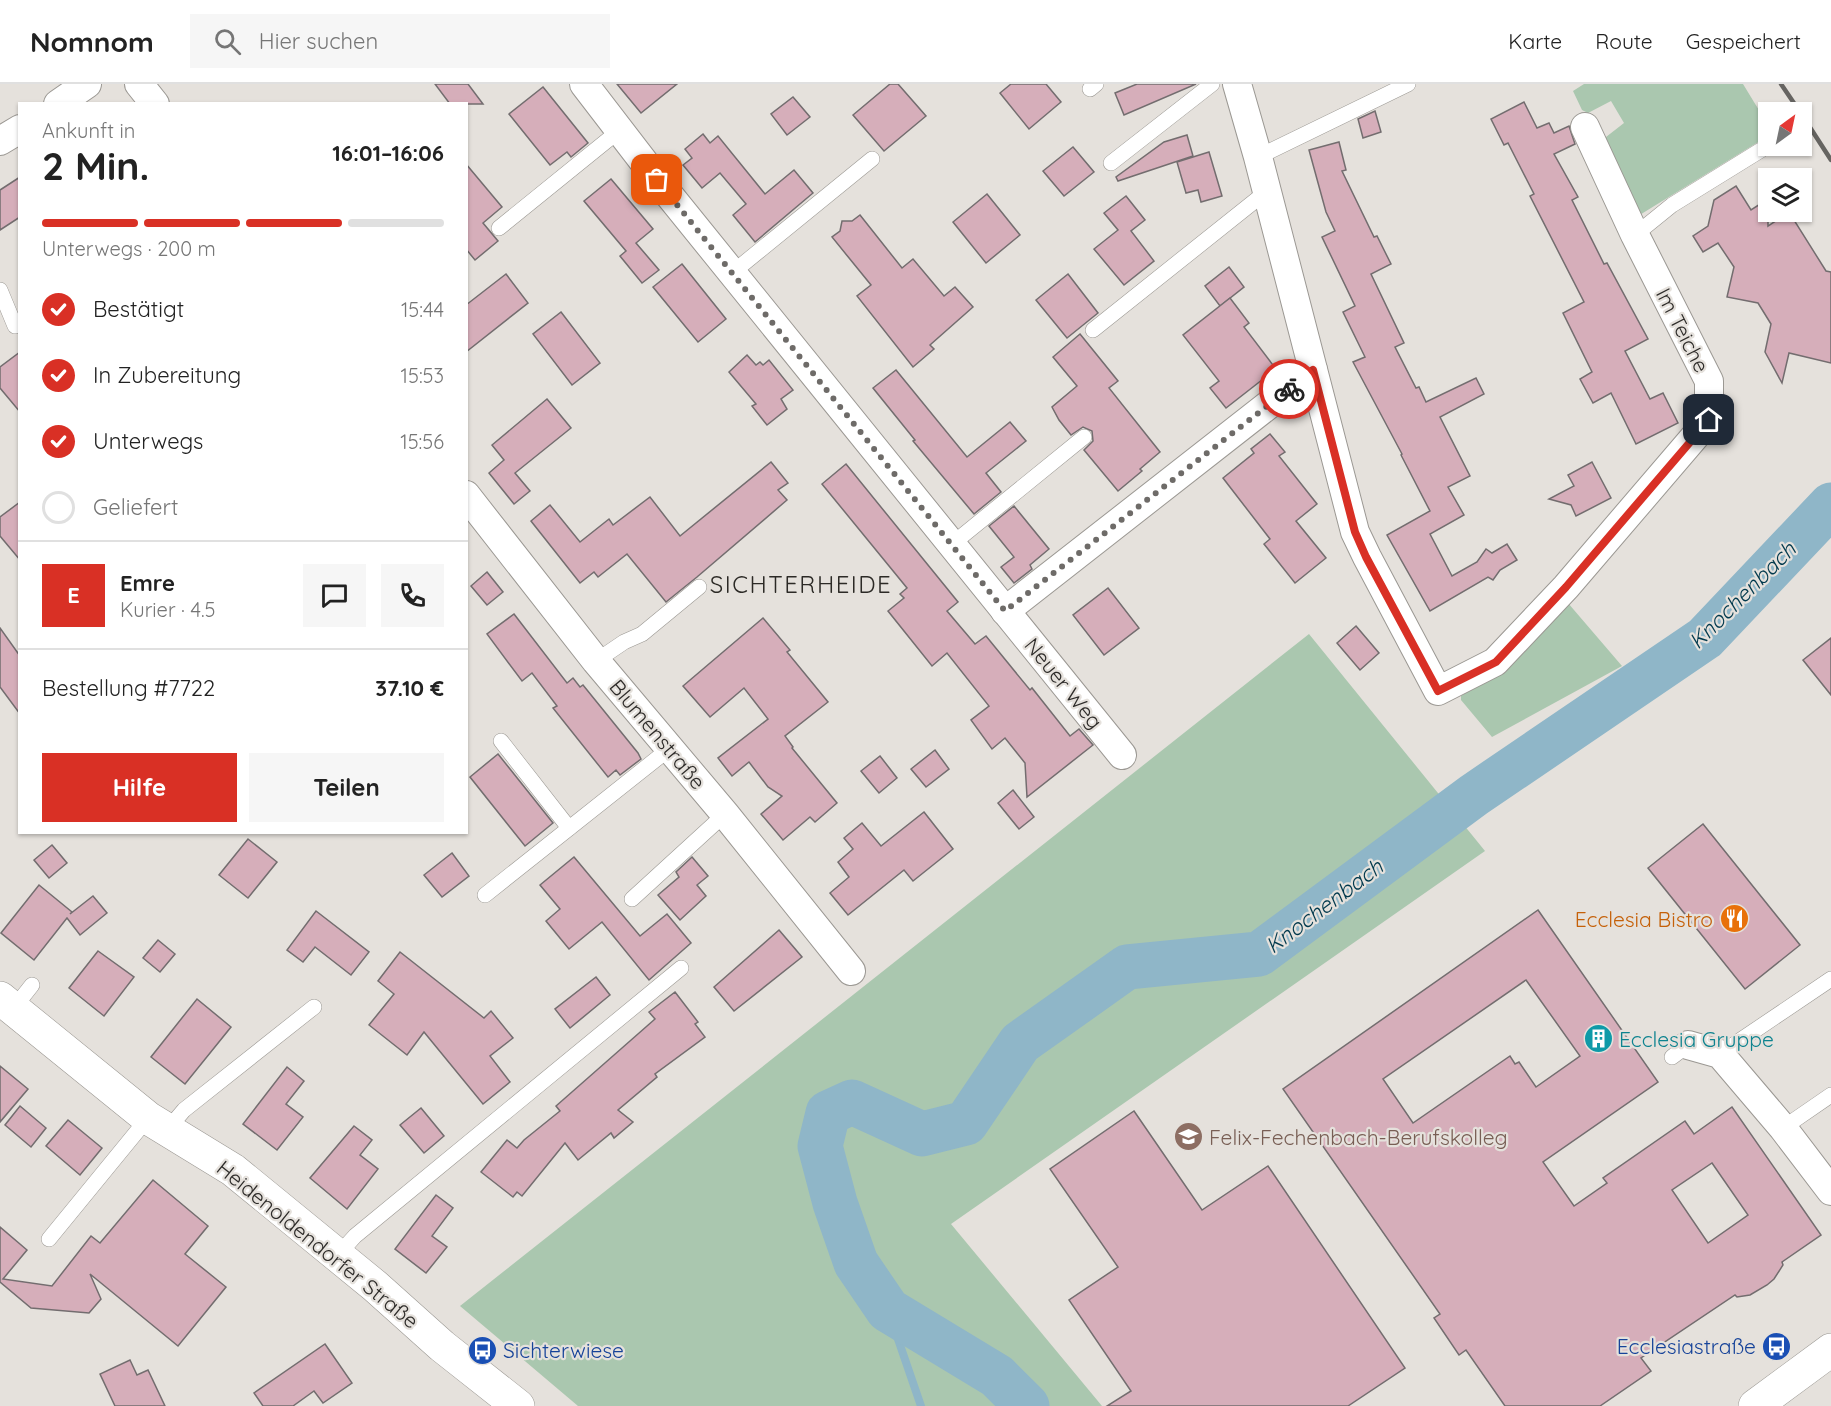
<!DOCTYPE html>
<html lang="de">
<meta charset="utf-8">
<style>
:root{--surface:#fff;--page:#f6f6f6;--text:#222;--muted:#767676;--line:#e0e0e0;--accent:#d93025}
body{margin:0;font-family:Quicksand,sans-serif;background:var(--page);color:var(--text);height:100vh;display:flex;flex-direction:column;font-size:22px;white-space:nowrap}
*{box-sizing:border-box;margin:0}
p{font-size:20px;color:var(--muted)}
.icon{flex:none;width:33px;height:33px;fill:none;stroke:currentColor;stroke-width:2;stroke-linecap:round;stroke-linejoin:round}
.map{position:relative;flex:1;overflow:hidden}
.sheet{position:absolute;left:18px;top:18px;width:450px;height:732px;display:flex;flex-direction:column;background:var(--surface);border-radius:0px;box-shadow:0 2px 4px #0004}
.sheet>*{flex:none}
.needle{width:39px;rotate:33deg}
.tools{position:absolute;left:1758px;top:18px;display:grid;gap:12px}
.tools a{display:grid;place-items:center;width:54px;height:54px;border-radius:0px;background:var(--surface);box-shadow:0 2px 4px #0004;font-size:30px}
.pin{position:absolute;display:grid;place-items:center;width:51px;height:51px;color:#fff;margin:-26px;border-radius:12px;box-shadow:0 3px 9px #0006}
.courier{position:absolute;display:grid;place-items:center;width:60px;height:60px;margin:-30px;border:4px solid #d93025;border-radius:50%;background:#fff;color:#222;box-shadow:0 2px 8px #0007}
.headline em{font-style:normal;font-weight:700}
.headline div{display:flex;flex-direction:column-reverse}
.headline{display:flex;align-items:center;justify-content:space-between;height:102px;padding:0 24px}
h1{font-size:39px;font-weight:700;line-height:45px}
.bar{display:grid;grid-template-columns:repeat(4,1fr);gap:9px 6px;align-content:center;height:72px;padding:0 24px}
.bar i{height:8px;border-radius:4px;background:var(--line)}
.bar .selected{background:var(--accent)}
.bar p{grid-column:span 4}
.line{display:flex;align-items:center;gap:15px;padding:0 24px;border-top:2px solid var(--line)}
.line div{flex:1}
.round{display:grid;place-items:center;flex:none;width:63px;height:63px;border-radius:0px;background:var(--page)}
ol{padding:0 24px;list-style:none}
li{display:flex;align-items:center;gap:18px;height:66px}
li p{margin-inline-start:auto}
li .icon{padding:6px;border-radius:50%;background:var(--accent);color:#fff;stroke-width:4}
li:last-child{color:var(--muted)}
li i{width:33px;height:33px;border:3px solid var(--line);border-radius:50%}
.button{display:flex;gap:12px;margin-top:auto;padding:12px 24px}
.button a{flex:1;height:69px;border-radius:0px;background:var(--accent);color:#fff;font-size:24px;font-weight:700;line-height:69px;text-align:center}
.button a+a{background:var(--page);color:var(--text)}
header{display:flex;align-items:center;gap:36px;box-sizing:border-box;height:84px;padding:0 30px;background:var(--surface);border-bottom:2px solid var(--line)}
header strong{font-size:28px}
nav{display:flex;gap:33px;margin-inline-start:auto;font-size:21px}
.search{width:420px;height:54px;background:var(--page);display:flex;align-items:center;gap:15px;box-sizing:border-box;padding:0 21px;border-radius:0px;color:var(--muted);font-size:22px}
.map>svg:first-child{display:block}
</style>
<header>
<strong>Nomnom</strong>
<div class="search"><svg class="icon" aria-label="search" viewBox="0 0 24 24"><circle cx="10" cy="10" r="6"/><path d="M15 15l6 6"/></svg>Hier suchen</div>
<nav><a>Karte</a><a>Route</a><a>Gespeichert</a></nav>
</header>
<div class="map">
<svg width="1831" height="1322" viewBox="0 0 1831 1322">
<rect width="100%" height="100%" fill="#e5e1dc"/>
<!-- green -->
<g fill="#aac7af">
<polygon points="1584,0 1743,0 1768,41 1768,52 1638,132 1597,60 1624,39 1611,17 1588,29 1582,26 1573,7"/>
<polygon points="1568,519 1622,582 1492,653 1461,616 1461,612 1499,587"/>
<polygon points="1309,550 1485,767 951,1140 1102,1322 578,1322 460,1222"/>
</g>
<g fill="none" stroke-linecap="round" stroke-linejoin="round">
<!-- stream -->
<polyline stroke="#8fb6c8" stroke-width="8" points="888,1226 921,1322"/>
<!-- river -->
<polyline stroke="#8fb6c8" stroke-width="45" points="1027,1322 997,1292 888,1226 856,1179 835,1119 820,1062 828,1029 852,1018 922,1050 966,1039 1020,959 1127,883 1259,870 1474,711 1705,554 1831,421"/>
</g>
<!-- building -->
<g fill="#d6aeba" stroke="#736d6f" stroke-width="1.5" fill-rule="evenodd">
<polygon points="435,0 468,0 483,20 450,20"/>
<polygon points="617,0 677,0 641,29"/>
<polygon points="890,0 898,0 926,32 884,67 853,31"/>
<polygon points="1011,0 1046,0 1061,18 1029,45 1000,9"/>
<polygon points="1137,0 1196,0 1124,31 1115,9"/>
<polygon points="543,3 588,59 571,73 567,68 550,81 509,30"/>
<polygon points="793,13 810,33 787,51 771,30"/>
<polygon points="1524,18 1537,44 1549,39 1554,49 1569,42 1575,60 1554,70 1578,113 1572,116 1604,180 1607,179 1648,255 1625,267 1650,315 1663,309 1678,339 1636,360 1611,309 1593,319 1580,295 1592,288 1563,229 1584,218 1530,112 1534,110 1508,59 1504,61 1491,35"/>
<polygon points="1375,27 1381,48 1363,54 1358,35"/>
<polygon points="703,50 710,59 718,52 765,110 794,86 813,109 755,158 733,131 746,120 720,89 702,104 683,81 692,74 685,65"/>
<polygon points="1187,51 1193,72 1118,97 1116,93 1164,58"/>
<polygon points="1339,58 1346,86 1342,87 1374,153 1377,152 1391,180 1371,190 1404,259 1395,263 1416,304 1419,303 1426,318 1476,294 1484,310 1440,333 1470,392 1448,403 1464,431 1430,450 1452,492 1477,478 1486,465 1492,469 1507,460 1517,476 1500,486 1493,496 1488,493 1430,527 1387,451 1430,427 1401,371 1402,370 1353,278 1365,273 1343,228 1355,222 1322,153 1335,147 1326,128 1309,66"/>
<polygon points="1073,63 1094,88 1064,112 1043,87"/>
<polygon points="1209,68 1222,112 1201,118 1198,106 1186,109 1177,78"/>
<polygon points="466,80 502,123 483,139 498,157 475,176 466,165"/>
<polygon points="20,93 20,133 0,146 0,106"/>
<polygon points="611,95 653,145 636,159 659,186 642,199 620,172 626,167 584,117"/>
<polygon points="1736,102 1751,126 1768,115 1768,142 1789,128 1826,187 1831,188 1831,279 1789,269 1782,299 1765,268 1771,240 1758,219 1727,213 1734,183 1718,159 1703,168 1693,152 1708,142 1714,116"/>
<polygon points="987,110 1020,151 986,179 953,138"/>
<polygon points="1126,112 1145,136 1131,147 1154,177 1124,201 1094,165 1118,146 1104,129"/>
<polygon points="860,131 902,184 913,175 944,212 955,203 973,223 930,261 934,265 913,283 857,212 871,201 832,153 840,147 842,137 852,137"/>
<polygon points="682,180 726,235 698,258 653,203"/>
<polygon points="1229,183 1244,203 1220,222 1205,202"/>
<polygon points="506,190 528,219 466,268 466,221"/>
<polygon points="1068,190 1098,229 1067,254 1036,216"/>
<polygon points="1230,214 1249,239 1244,243 1276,285 1226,324 1210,304 1219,297 1183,251"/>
<polygon points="561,228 600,279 572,301 533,250"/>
<polygon points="1080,250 1118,297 1109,304 1160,368 1140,385 1142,387 1118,407 1084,366 1093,357 1092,347 1083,343 1071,351 1059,336 1052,323 1077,302 1053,273"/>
<polygon points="20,268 20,328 0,304 0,283"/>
<polygon points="747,271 756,281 760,278 763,281 769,276 793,306 781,315 787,325 767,341 752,322 756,320 729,288"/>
<polygon points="896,286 967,373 1010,338 1026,357 986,389 1001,408 974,430 913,357 915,356 873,304"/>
<polygon points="547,315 571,344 515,389 530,407 514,420 489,389 504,376 492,361"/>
<polygon points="1270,350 1285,368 1279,372 1317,420 1296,437 1326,474 1295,499 1264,460 1270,455 1223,394 1254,369 1251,365"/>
<polygon points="771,378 788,399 778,406 787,416 697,493 666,518 627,470 598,493 594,488 580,499 531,437 550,421 580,458 609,435 613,441 650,413 680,452"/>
<polygon points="1592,378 1611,414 1576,432 1571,421 1549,415 1574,402 1568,391"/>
<polygon points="846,380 958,518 947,527 975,560 986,552 1030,606 1032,604 1070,652 1079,645 1093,661 1027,713 1025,679 1005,654 992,665 971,636 989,622 947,569 932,582 888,527 904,514 900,510 907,504 822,400"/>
<polygon points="20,418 20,476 0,452 0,433"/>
<polygon points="1014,422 1049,465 1030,481 1032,485 1014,499 1001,483 1014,473 989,442"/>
<polygon points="487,488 503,508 487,521 471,502"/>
<polygon points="1108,504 1139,544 1104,571 1073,531"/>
<polygon points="514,530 567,599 573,594 580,603 583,601 638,669 641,675 620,691 616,686 608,693 553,624 557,622 532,589 522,597 487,550"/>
<polygon points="763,534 790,566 787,568 828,618 785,652 793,663 792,664 837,719 815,738 810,733 783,756 761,730 782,712 768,703 749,678 732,692 718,674 768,635 744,604 710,633 683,602"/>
<polygon points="1356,542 1379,569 1360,586 1337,559"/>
<polygon points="0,544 20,572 20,630 0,603"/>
<polygon points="1831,554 1831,611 1803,576"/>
<polygon points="935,666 949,685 926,703 911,685"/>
<polygon points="498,670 553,739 525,762 470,693"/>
<polygon points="880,672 897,694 879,709 861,687"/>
<polygon points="1013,706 1034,733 1019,745 998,719"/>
<polygon points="924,728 953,765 913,797 904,786 848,831 830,809 849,793 838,778 853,765 844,754 862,739 881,762"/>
<polygon points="1703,740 1800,861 1745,905 1648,784"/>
<polygon points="248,755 277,778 248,814 219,791"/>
<polygon points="52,761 67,779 49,794 34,776"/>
<polygon points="452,769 469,792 442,813 424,791"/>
<polygon points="574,773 640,852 667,830 691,859 649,896 602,838 569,865 546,837 560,825 540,801"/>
<polygon points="692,773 708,792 697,801 706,812 680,836 658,811 679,793 676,788"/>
<polygon points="39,801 72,828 70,830 93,812 107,829 80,851 67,834 34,876 1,849"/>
<path d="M 1538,826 L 1658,998 L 1543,1078 L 1574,1122 L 1607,1099 L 1603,1094 L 1685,1037 L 1694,1050 L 1732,1023 L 1821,1151 L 1782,1178 L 1783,1181 L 1774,1195 L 1767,1201 L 1750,1211 L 1737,1213 L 1735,1211 L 1641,1274 L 1651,1287 L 1600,1322 L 1505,1322 L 1466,1266 L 1459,1271 L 1434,1234 L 1440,1230 L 1283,1005 ZM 1526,896 L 1580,972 L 1536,1003 L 1519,978 L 1515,980 L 1510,972 L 1413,1039 L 1383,995 ZM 1712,1079 L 1748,1131 L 1708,1159 L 1672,1106 Z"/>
<polygon points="316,827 369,868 351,891 315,863 303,878 287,866"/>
<polygon points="779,846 802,873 734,927 714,903"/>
<polygon points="158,856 175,870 160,888 143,874"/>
<polygon points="98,867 134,893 104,932 69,904"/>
<polygon points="400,868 484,934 491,927 513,954 490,972 510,998 483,1020 424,948 407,971 369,941 394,910 378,897"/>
<polygon points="596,893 610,911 570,944 555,925"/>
<polygon points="675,908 698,938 695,940 705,953 655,990 657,993 618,1026 633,1038 614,1054 611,1049 578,1076 565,1059 522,1112 517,1108 513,1113 481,1088 507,1056 517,1064 524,1056 560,1027 556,1022 655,935 649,928"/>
<polygon points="197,915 231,943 185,1000 151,973"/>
<polygon points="0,982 28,1005 0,1038"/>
<polygon points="287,983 304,997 286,1020 303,1033 277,1066 243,1040"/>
<polygon points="20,1022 46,1044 31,1063 5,1041"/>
<polygon points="421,1024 444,1052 424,1069 400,1041"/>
<polygon points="1134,1027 1202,1126 1268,1082 1405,1284 1348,1322 1107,1322 1131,1307 1069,1216 1118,1183 1050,1085"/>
<polygon points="68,1036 102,1064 80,1091 46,1062"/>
<polygon points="354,1042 372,1056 360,1071 378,1085 347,1125 310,1094"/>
<polygon points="153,1096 208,1142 185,1170 226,1203 178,1262 90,1190 101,1215 89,1229 31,1224 0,1198 0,1143 27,1166 3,1195 52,1202 91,1152 100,1159"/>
<polygon points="436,1111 453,1124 432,1152 447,1163 426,1189 395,1165"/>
<polygon points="325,1260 352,1299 323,1319 314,1307 293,1322 263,1322 254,1309"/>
<polygon points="130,1276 137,1291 148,1286 165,1322 115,1322 100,1290"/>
</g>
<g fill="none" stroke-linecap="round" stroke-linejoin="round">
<defs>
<g id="service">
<polyline points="1090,5 1096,0"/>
<polyline points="1258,73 1408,0"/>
<polyline points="1111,79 1212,0"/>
<polyline points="499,144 620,46"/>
<polyline points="1635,151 1672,121 1761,66"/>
<polyline points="732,189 872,75"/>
<polyline points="0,206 15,242"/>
<polyline points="1093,246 1266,108"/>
<polyline points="951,461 1084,353"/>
<polyline points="596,577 624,558 642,550 699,503"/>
<polyline points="501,657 569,744"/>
<polyline points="485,811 669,665"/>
<polyline points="632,815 725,730"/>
<polyline points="13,925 32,901"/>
<polyline points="1720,970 1831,895"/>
<polyline points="1672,973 1688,961"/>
<polyline points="1783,1044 1831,1011"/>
<polyline points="167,1046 184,1026 314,923"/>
<polyline points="49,1155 148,1034"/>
<polyline points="337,1172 355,1152 681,884"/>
</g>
<g id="minor">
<polyline points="139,0 155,20"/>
<polyline points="584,0 670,112 1122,671"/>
<polyline points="1237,0 1258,73 1355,448 1367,473 1438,607 1495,578 1566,503 1709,336 1709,297 1635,151 1585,43"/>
<polyline points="58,20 87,0"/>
<polyline points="0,57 20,45"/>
<polyline points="466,411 596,577 725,730 851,887"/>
<polyline points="1005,527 1313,286"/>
<polyline points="1688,961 1720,970 1783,1044 1831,1107"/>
</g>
<polyline id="tertiary" points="0,914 148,1034 233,1086 375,1202 442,1262 518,1322"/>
<polyline id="secondary" points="1755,1322 1831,1266"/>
</defs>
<!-- service casing -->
<use href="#service" stroke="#9b9893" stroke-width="16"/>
<!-- minor casing -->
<use href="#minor" stroke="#9b9893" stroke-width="30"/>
<!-- tertiary casing -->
<use href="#tertiary" stroke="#9b9893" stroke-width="34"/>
<!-- secondary casing -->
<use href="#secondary" stroke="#9b9893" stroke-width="34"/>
<!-- service -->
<use href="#service" stroke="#fff" stroke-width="15"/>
<!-- minor -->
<use href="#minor" stroke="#fff" stroke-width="28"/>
<!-- tertiary -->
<use href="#tertiary" stroke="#fff" stroke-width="33"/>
<!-- secondary -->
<use href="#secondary" stroke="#fff" stroke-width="33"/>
<!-- rail -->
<g stroke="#666461" stroke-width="4.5">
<polyline points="1781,0 1800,28"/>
<polyline points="1802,31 1831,76"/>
</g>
</g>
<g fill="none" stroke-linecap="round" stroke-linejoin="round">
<!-- done -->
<polyline stroke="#6e6b68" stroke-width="6" stroke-dasharray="0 10.8" points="657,96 1005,527 1289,305"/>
<!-- route -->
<polyline stroke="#d93025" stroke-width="8" points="1289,305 1313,286 1355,448 1366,473 1438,607 1496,578 1566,503 1709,336"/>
</g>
<!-- icons -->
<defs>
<symbol id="restaurant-disc" viewBox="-11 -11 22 22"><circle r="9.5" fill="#e8710a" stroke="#e5e1dc"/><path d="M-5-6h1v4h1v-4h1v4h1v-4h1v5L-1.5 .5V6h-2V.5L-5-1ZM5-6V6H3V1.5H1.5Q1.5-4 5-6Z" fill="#fff"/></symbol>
<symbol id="building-disc" viewBox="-11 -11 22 22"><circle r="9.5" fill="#0f9aa8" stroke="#e5e1dc"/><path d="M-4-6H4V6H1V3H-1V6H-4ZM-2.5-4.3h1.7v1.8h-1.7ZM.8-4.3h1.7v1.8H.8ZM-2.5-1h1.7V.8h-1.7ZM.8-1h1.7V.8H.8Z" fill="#fff"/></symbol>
<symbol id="university-disc" viewBox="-11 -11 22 22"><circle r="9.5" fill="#8d6e63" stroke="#e5e1dc"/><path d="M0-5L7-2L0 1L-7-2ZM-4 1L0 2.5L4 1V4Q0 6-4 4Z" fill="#fff"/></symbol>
<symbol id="bus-disc" viewBox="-11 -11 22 22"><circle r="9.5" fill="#1a4fb4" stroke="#e5e1dc"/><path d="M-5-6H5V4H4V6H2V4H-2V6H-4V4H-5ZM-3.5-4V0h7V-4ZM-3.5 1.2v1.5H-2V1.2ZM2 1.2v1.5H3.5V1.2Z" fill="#fff"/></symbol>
</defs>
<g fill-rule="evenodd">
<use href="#restaurant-disc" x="1718" y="818" width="33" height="33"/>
<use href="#building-disc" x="1582" y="938" width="33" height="33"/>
<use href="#university-disc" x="1172" y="1036" width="33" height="33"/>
<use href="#bus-disc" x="1760" y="1246" width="33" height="33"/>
<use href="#bus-disc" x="466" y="1250" width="33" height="33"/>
</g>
<g text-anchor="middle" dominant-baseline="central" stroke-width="4.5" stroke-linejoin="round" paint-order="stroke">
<!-- street labels -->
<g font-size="21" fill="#2e2c2a" stroke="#e5e1dc">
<text transform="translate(1683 246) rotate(63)">Im Teiche</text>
<text transform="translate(1064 599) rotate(51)">Neuer Weg</text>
<text transform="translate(658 650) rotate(50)">Blumenstraße</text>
<text transform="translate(318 1160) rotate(39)">Heidenoldendorfer Straße</text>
</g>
<!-- food labels -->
<g font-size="21" fill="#c56008" stroke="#e5e1dc" text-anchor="end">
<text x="1713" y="835">Ecclesia Bistro</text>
</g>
<!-- culture labels -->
<g font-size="21" fill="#0d838f" stroke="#e5e1dc" text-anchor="start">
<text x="1619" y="955">Ecclesia Gruppe</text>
</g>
<!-- education labels -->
<g font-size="21" fill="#785e54" stroke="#e5e1dc" text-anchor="start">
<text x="1209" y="1053">Felix-Fechenbach-Berufskolleg</text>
</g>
<!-- transit labels -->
<g font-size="21" fill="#164399" stroke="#e5e1dc" text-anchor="end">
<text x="1756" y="1262">Ecclesiastraße</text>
<text x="503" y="1266" text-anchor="start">Sichterwiese</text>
</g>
<!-- water labels -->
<g font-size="22" font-style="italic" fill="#00394d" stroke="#e5e1dc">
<text transform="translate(1742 511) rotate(-45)">Knochenbach</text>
<text transform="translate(1324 822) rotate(-37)">Knochenbach</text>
</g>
<!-- quarter labels -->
<g font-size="24" letter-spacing="1.5" fill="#2c2a26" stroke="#e5e1dc">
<text x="801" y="500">SICHTERHEIDE</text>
</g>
</g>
</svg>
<div class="tools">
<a><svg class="needle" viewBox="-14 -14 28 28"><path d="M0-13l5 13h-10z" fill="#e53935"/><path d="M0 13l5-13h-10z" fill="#767676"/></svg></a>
<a><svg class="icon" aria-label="layers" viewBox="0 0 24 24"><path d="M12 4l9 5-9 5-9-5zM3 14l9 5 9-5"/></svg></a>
</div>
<div class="pin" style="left:657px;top:96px;background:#ea580c"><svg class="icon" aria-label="bag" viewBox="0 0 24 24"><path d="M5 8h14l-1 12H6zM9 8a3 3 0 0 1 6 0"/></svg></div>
<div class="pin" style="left:1709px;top:336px;background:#1f2937"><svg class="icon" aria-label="home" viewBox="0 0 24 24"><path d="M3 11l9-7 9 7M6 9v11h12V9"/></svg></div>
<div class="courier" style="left:1289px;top:305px"><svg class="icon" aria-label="bike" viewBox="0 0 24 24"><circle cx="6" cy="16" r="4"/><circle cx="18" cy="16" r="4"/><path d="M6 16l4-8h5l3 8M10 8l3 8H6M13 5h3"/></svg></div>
<section class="sheet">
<div class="headline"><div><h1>2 Min.</h1><p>Ankunft in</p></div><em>16:01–16:06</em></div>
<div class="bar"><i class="selected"></i><i class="selected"></i><i class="selected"></i><i></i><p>Unterwegs · 200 m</p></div>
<ol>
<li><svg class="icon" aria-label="check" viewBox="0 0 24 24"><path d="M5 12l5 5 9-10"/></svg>Bestätigt<p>15:44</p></li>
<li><svg class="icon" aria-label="check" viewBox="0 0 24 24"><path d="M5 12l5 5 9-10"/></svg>In Zubereitung<p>15:53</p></li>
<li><svg class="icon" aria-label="check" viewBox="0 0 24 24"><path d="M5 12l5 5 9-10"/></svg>Unterwegs<p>15:56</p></li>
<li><i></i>Geliefert</li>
</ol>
<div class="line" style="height:108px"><b class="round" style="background:var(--accent);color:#fff">E</b><div><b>Emre</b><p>Kurier · 4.5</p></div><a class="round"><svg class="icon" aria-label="chat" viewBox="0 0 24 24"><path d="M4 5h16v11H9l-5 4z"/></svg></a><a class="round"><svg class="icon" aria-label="phone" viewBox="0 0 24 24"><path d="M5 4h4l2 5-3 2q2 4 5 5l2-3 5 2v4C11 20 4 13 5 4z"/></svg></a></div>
<div class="line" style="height:78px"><div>Bestellung #7722</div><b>37.10 €</b></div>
<div class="button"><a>Hilfe</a><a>Teilen</a></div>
</section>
</div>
